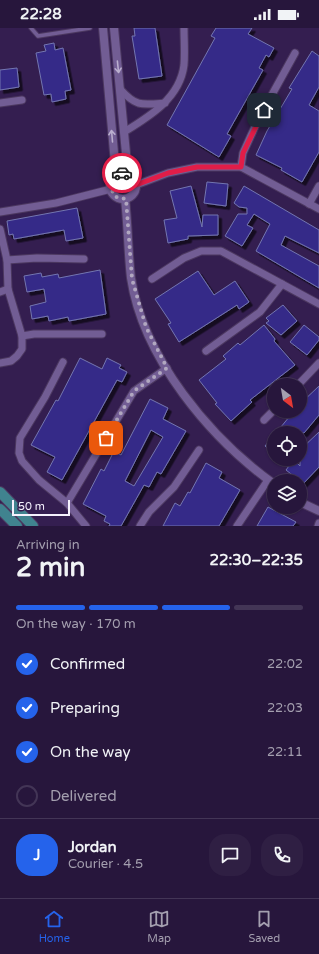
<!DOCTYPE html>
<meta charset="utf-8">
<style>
:root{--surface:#27163c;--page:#2f1f43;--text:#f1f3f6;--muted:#a49faf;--line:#433556;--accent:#2563eb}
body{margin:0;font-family:"Varela Round",sans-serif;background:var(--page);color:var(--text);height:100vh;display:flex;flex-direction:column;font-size:15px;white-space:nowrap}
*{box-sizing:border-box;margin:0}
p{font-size:13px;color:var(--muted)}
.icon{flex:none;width:22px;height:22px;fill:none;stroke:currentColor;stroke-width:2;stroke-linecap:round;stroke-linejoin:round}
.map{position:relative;height:498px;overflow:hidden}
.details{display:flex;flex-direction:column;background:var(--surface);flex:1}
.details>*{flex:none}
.needle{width:26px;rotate:149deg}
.buttons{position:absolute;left:267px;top:350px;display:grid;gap:8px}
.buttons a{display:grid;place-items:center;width:40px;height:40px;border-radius:50%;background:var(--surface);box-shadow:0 1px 3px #0004,0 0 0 1px var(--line);font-size:20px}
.scale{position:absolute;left:12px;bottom:10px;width:58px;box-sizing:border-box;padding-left:4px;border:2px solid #f5f1fd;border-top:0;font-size:11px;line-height:14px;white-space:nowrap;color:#f5f1fd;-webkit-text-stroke:3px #341e50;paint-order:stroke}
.pin{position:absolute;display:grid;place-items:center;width:34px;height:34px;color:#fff;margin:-17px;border-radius:8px;box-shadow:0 2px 6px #0006}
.courier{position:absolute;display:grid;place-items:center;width:40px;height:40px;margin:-20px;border:3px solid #e11d48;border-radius:50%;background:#fff;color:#222;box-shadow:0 1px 5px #0007}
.summary em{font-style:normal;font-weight:700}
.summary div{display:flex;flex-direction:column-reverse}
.summary{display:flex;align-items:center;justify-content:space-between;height:68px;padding:0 16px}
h1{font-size:26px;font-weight:700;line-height:30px}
.bar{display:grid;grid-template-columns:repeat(4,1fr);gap:6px 4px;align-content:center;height:48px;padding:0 16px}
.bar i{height:5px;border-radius:3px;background:var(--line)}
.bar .active{background:var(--accent)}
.bar p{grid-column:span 4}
.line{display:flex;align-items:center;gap:10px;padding:0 16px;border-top:1px solid var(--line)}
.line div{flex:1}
.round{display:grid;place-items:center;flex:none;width:42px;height:42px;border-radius:16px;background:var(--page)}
ol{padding:0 16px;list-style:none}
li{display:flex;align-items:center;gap:12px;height:44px}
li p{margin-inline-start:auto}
li .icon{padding:4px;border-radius:50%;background:var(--accent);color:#fff;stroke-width:4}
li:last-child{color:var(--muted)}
li i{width:22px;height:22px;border:2px solid var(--line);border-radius:50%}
.status{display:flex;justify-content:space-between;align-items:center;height:28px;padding:0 20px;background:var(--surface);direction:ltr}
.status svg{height:11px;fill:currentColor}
.tab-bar{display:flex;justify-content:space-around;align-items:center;height:56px;border-top:1px solid var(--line);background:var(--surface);font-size:11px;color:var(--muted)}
.tab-bar a{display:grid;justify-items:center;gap:2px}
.tab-bar .active{color:var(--accent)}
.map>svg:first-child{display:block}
</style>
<div class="status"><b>22:28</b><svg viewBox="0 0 49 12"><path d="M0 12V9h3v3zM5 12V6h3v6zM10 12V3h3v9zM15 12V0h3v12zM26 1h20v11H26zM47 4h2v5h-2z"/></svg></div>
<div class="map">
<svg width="319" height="498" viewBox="0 0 319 498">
<defs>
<filter id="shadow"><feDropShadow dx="3.5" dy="3.5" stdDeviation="0" flood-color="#0009"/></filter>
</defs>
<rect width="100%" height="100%" fill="#341e50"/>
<!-- building -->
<g fill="#352988" stroke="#7376b0" fill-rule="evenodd" filter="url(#shadow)">
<polygon points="134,0 155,0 162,48 139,51 132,8 135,8"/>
<polygon points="216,0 252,0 248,6 274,20 269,29 266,27 259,40 263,42 227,106 231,108 219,129 167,97 215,10 211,8"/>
<polygon points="54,15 55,22 63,20 71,62 65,63 66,71 52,74 51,66 44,67 36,25 46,23 44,17"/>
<polygon points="312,23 319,28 319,59 309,77 319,83 319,124 302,154 281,142 282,140 256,127 267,103 292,61 289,60"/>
<polygon points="17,40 19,59 0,62 0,42"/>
<polygon points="207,154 228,156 226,178 204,175"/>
<polygon points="191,158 202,199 203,187 218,187 218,207 188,208 188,211 168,215 164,192 177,190 170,163"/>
<polygon points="244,158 319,202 319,225 285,208 281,217 319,238 319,260 256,223 270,196 254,186 247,197 253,200 242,218 225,208 238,186 247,186 247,180 239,179 234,175"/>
<polygon points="77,180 83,210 66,213 64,202 14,211 13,206 9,207 7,193"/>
<polygon points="100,242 106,286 69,293 68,289 49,293 48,288 32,291 30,278 46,274 44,261 27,264 24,248 41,245 42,249 58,246 59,250"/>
<polygon points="198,243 214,267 235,253 249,274 239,281 237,277 179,314 168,296 171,295 155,271"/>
<polygon points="283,277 297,293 281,307 266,295 269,293 266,290"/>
<polygon points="264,297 275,311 274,313 295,337 250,372 252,374 231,393 215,376 217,375 199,352 226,331 223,328 238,315 240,317"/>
<polygon points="304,297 319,309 319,312 307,327 290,314"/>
<polygon points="80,330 102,341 107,330 121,337 119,340 127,344 122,354 117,352 62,452 47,444 55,429 31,417 56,372 58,373"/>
<polygon points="319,358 319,387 304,405 276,405 294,383 300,383 300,376"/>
<path d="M 150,371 L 168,380 L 163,391 L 186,403 L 161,446 L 157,444 L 149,459 L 144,457 L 121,498 L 109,498 L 110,496 L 104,493 L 106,488 L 83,476 L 101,441 L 104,443 L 114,423 L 121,427 ZM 151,402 L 163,409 L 134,458 L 125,453 Z"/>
<polygon points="319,404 319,439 302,457 300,453 286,442 289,438 280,431 293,431 300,438 300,422"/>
<polygon points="274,407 274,426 265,418"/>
<polygon points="206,435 222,444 219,450 240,462 219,498 163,498 175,475 180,478 188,464 190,465"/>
<polygon points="268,479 296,494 293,498 257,498"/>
</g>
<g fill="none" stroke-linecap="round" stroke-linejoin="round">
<defs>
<polyline id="service" points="31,0 38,8 90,0"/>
<g id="minor">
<path d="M 120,61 C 136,79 142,77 165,75"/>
<polyline points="0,75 22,72"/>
<path d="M 124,104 C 150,88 180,70 184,37 C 185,25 184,12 184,0"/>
<polyline points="241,139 243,125 258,92 295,25"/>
<polyline points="136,157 168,145 197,139 241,139 319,181"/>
<polyline points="309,176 319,158"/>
<polyline points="0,184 56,175 111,161"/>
<polyline points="0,201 7,232 8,261 22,308 22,321 17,328 11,333 0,335"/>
<polyline points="7,232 37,230 84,231"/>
<polyline points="152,251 184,230 201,223 221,223 319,276"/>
<polyline points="0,264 8,261"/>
<polyline points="22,308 34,306 102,306"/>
<polyline points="206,323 260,284 282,256"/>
<polyline points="63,334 45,369 20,410 19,425 22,433 39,452 67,475 86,498"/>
<polyline points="298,357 319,335"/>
<polyline points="264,392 274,382"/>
<polyline points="67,475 134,363 167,340"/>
<polyline points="140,498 149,484 174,459 199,422"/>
<polyline points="237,498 268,452"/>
<polyline points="318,498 319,495"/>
</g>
<g id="tertiary">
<polyline points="103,0 116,147"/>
<polyline points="114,0 128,146"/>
<circle cx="123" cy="158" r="13"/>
<path d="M 125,171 C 128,197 128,224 131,250 C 143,330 210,410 274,456"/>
<polyline points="300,474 319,483"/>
</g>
<g id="primary">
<polyline points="0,464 33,498"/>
<polyline points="0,481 17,498"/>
</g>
</defs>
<!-- service casing -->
<use href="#service" stroke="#4c3860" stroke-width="5.5"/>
<!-- minor casing -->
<use href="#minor" stroke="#4c3860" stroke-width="9"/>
<!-- tertiary casing -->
<use href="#tertiary" stroke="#4c3860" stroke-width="10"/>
<!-- primary casing -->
<use href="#primary" stroke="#4c3860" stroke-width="12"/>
<!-- service -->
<use href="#service" stroke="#725d94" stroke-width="3.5"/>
<!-- minor -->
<use href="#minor" stroke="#725d94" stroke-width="7"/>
<!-- tertiary -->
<use href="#tertiary" stroke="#725d94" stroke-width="8"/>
<!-- primary -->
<use href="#primary" stroke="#40838f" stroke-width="10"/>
</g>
<!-- one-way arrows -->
<defs><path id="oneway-shaft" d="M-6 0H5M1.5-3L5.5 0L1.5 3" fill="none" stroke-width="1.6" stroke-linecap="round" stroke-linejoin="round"/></defs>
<g stroke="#baaece">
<use href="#oneway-shaft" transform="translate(118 39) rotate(84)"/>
<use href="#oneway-shaft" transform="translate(112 108) rotate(-95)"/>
</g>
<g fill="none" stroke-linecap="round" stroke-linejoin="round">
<!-- done -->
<polyline stroke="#b1a7c0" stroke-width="4" stroke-dasharray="0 7.2" points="106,410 134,363 167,340 146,299 132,251 126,171 116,169 111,161 113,150 122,145"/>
<!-- route -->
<polyline stroke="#e11d48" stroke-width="5" points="122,145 132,148 136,157 168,145 197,139 241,139 243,125 264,82"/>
</g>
</svg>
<div class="buttons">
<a><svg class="needle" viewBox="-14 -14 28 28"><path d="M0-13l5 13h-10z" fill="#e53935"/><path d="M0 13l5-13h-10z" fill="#a49faf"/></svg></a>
<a><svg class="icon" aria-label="locate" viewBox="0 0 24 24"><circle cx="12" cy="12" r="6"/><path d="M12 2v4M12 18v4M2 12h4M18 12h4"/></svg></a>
<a><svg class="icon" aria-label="layers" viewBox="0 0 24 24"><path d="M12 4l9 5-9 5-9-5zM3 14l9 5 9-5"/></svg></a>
</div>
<div class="scale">50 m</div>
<div class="pin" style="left:106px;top:410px;background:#ea580c"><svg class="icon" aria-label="bag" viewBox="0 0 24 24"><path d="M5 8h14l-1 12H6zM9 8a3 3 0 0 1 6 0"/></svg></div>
<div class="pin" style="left:264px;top:82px;background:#1f2937"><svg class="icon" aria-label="home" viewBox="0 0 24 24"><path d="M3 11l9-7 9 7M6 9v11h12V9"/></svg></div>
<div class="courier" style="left:122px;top:145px"><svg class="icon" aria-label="car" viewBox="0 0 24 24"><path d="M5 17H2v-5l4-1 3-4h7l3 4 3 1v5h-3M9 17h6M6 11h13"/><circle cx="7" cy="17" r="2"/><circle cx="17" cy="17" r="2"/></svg></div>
</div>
<section class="details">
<div class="summary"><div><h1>2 min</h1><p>Arriving in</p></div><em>22:30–22:35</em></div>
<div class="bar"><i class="active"></i><i class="active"></i><i class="active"></i><i></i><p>On the way · 170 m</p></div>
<ol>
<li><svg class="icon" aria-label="check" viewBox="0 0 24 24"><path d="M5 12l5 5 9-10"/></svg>Confirmed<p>22:02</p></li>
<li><svg class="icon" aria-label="check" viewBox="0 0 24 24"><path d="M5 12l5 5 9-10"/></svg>Preparing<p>22:03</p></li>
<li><svg class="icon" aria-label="check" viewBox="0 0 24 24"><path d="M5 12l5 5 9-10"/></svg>On the way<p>22:11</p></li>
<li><i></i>Delivered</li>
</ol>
<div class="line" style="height:72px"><b class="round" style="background:var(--accent);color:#fff">J</b><div><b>Jordan</b><p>Courier · 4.5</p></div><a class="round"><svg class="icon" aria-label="chat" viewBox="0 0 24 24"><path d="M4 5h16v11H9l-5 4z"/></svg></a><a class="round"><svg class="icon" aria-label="phone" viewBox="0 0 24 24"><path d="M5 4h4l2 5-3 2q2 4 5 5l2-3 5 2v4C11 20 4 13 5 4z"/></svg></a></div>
</section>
<nav class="tab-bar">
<a class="active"><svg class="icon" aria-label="home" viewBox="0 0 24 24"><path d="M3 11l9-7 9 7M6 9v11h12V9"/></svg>Home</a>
<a><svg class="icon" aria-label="map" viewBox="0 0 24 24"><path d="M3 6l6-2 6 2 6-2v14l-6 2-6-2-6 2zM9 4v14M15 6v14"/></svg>Map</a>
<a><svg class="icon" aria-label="saved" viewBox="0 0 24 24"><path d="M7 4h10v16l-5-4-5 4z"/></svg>Saved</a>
</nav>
